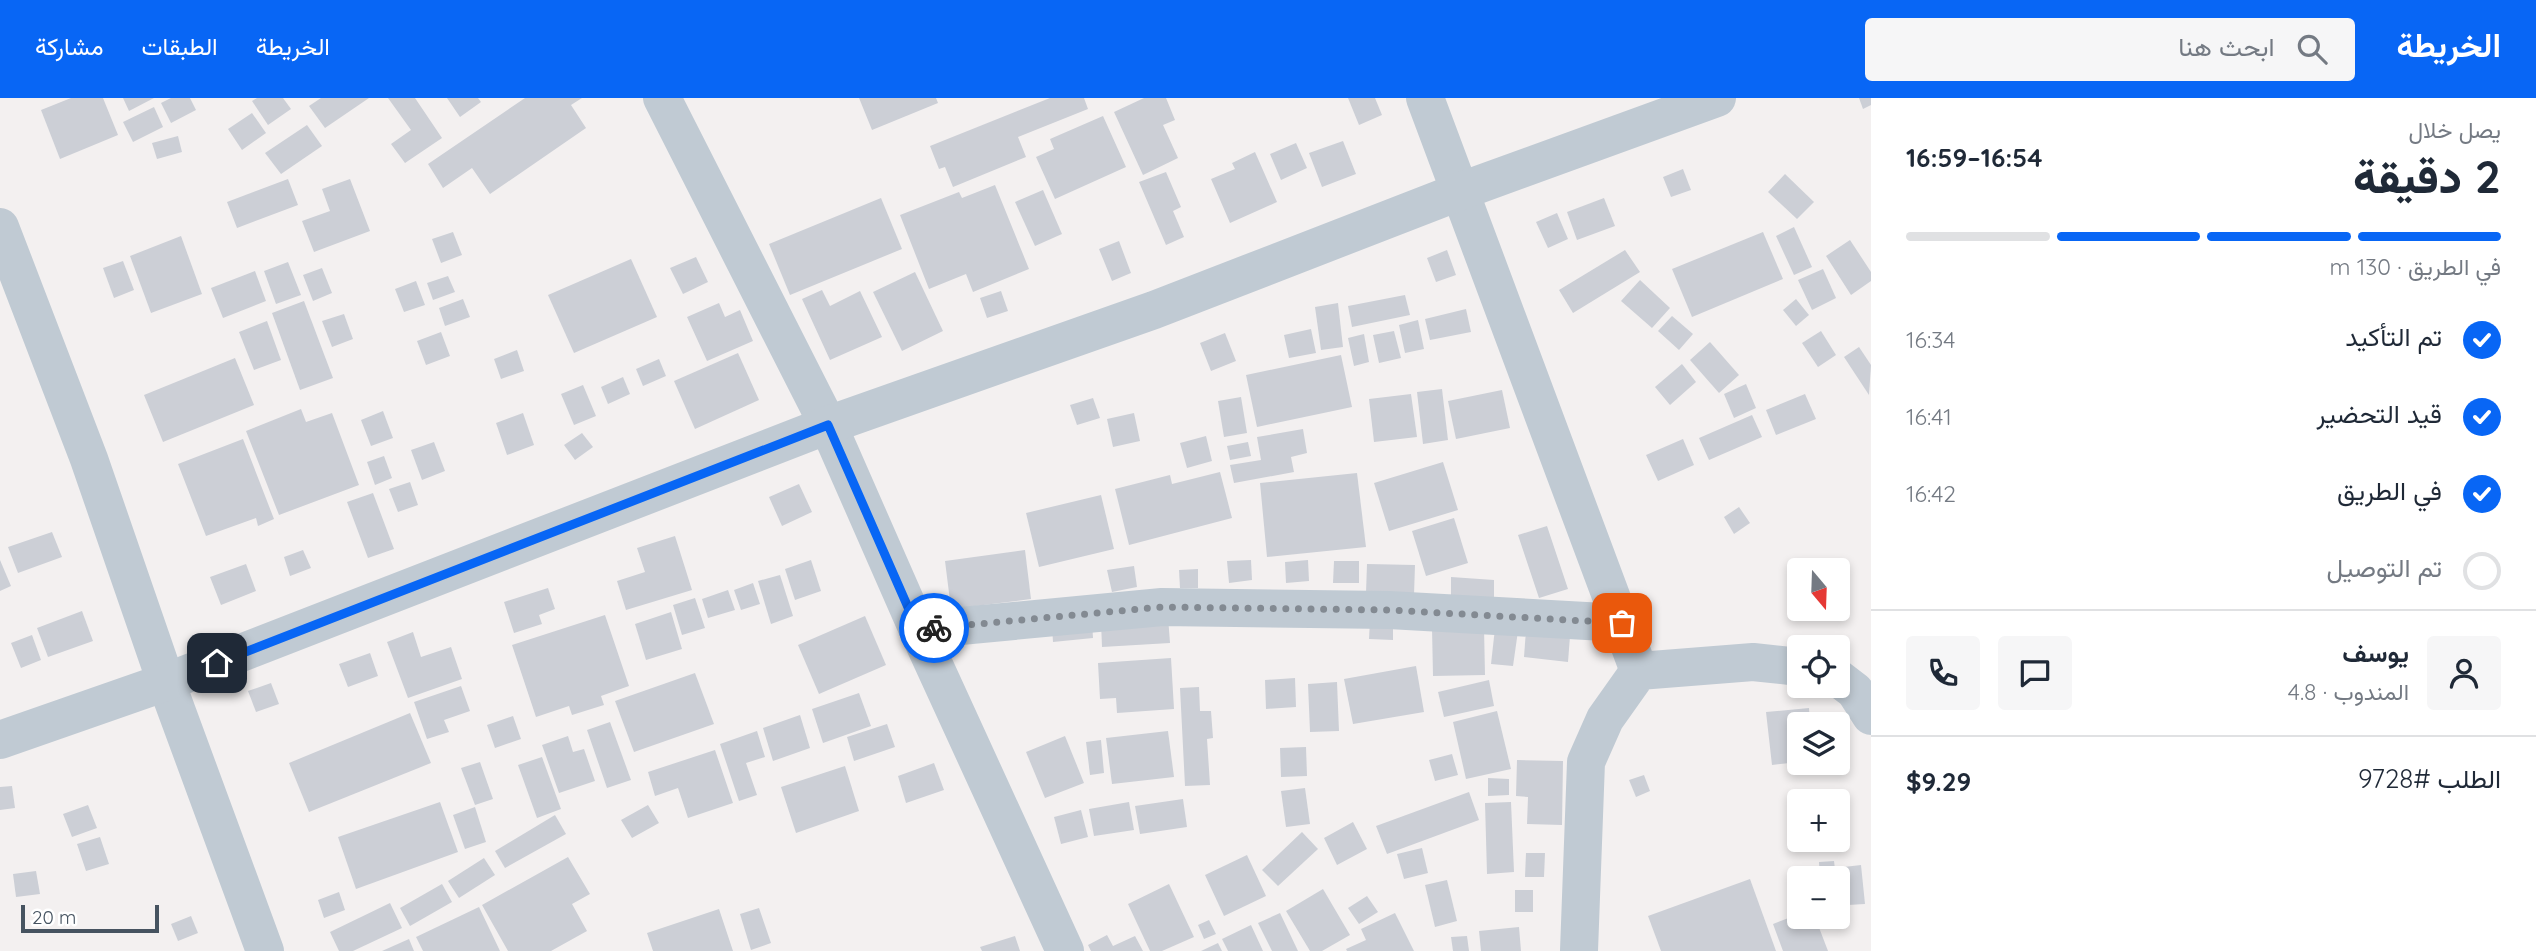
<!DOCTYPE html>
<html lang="ar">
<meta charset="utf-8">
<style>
:root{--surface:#fff;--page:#f6f6f7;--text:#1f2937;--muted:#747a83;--line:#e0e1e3;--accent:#0866f5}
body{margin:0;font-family:Quicksand,Vazirmatn,sans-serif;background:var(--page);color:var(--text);direction:rtl;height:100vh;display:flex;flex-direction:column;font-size:26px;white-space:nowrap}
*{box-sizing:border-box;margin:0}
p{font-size:23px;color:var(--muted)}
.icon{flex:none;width:38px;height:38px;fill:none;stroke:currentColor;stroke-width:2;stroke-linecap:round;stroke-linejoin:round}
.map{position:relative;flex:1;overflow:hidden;direction:ltr}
.sheet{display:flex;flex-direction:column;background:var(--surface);width:665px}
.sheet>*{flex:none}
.needle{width:46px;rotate:161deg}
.fabs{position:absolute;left:1787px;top:460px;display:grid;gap:14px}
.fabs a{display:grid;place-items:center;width:63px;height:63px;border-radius:7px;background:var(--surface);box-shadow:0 4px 10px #0003;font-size:35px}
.scale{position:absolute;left:21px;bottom:18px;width:138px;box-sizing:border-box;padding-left:7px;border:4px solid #465360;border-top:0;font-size:19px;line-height:24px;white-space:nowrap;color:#465360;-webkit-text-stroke:5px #fff;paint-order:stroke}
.pin{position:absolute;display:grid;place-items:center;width:60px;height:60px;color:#fff;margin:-30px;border-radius:14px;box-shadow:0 4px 10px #0006}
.courier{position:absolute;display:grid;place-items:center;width:70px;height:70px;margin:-35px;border:5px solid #0866f5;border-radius:50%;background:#fff;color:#222;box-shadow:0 2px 9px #0007}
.summary em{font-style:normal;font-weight:800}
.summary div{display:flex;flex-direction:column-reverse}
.summary{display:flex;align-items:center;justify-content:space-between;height:119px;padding:0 35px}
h1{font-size:46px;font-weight:800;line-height:52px}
.bar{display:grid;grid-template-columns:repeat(4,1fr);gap:10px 7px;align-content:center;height:84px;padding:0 35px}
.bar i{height:9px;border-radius:5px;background:var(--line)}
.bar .selected{background:var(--accent)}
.bar p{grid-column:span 4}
.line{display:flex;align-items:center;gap:18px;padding:0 35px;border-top:2px solid var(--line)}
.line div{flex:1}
.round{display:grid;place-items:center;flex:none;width:74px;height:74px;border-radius:7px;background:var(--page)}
ol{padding:0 35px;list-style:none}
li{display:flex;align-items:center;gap:21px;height:77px}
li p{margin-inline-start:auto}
li .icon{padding:7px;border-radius:50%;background:var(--accent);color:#fff;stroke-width:4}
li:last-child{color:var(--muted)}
li i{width:38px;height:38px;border:4px solid var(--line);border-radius:50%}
header{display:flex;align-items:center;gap:42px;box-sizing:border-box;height:98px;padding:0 35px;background:var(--accent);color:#fff}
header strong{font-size:33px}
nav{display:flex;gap:38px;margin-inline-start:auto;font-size:24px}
.search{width:490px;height:63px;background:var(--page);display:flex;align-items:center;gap:18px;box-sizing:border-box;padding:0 24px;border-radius:7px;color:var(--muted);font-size:26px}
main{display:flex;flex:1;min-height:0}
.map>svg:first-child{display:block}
</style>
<header>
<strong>الخريطة</strong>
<div class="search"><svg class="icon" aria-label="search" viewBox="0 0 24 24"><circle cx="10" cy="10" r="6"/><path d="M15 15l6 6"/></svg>ابحث هنا</div>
<nav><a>الخريطة</a><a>الطبقات</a><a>مشاركة</a></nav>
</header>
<main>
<section class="sheet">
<div class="summary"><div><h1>2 دقيقة</h1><p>يصل خلال</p></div><em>16:54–16:59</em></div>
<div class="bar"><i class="selected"></i><i class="selected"></i><i class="selected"></i><i></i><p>في الطريق · 130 m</p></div>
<ol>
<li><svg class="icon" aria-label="check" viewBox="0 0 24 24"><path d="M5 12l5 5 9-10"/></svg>تم التأكيد<p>16:34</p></li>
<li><svg class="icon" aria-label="check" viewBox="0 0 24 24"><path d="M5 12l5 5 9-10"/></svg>قيد التحضير<p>16:41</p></li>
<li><svg class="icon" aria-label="check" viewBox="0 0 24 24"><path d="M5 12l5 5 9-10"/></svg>في الطريق<p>16:42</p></li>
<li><i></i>تم التوصيل</li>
</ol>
<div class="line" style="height:126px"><a class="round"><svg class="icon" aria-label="person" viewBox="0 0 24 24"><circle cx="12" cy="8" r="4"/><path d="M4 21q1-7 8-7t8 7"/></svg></a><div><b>يوسف</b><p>المندوب · 4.8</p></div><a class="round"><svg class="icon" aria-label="chat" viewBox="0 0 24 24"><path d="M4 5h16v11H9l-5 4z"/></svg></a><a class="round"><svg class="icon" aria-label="phone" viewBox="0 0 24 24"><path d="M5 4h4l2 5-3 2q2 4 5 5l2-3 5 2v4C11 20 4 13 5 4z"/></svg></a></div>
<div class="line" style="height:91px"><div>الطلب #9728</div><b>$9.29</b></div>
</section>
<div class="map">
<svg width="1871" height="853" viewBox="0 0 1871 853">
<rect width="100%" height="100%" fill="#f3f0f0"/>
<!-- building -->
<g fill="#cccfd6">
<polygon points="71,0 103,0 118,37 60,61 41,12"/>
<polygon points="123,0 154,0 129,13"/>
<polygon points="171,0 190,0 196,12 171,25 161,5"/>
<polygon points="257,0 283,0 291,11 268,27 252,3"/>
<polygon points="321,0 369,0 325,30 309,8"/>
<polygon points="388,0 415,0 442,40 405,65 391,46 411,32"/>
<polygon points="447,0 478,0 481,4 460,19"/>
<polygon points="525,0 582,0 571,7 586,30 490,96 472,70 443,90 428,66"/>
<polygon points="859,0 936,0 938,5 872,32"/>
<polygon points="1050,0 1084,0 1088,11 1018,39 1026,59 953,89 945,69 939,71 930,48"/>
<polygon points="1144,0 1166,0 1175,22 1163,27 1178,60 1143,77 1114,14"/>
<polygon points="1348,0 1375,0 1382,17 1359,27"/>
<polygon points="1859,0 1871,0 1871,7 1863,11"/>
<polygon points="154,9 163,29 133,44 123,24"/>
<polygon points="252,15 266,35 242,52 228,31"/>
<polygon points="1103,18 1126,69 1055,101 1036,59 1054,51 1050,41"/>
<polygon points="307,27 322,48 281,76 265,55"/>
<polygon points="178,38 182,54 157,61 152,45"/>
<polygon points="1343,43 1356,76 1322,89 1309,55"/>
<polygon points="1296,45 1307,70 1281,82 1270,56"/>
<polygon points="1255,54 1277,104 1230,125 1211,81 1235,71 1232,65"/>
<polygon points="1683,71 1691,92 1671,99 1663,79"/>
<polygon points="1166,74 1181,109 1173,113 1184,139 1166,147 1139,84"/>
<polygon points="1785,76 1814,104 1797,121 1768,94"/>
<polygon points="288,81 298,107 237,130 227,104"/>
<polygon points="350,81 370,133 314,154 302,123 330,113 322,91"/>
<polygon points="995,87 1029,171 973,194 966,176 929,191 900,117 959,94 962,100"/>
<polygon points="1043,92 1062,136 1035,148 1015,104"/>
<polygon points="881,100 902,151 790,197 769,146"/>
<polygon points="1604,100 1615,128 1577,142 1567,114"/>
<polygon points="1557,115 1568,141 1548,150 1536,124"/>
<polygon points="1794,129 1812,169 1794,177 1776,138"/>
<polygon points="453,134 462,157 441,165 432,141"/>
<polygon points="1763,134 1783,181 1692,219 1672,171"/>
<polygon points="181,138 202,196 151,215 130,158"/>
<polygon points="1850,142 1871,174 1871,183 1851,197 1826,158"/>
<polygon points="1119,143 1131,175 1112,183 1099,151"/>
<polygon points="1447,152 1456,177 1436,184 1427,160"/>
<polygon points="1625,152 1640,174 1573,215 1559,192"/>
<polygon points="696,159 708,184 683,196 670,170"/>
<polygon points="631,161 657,219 574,255 548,197"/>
<polygon points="123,163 134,192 114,200 103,170"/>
<polygon points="288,164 301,197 276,206 264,173"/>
<polygon points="322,170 332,195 313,203 303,177"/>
<polygon points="1823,171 1836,200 1812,212 1798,182"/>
<polygon points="255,173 266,203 223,220 211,190"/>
<polygon points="915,174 943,233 902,253 873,194"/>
<polygon points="448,178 455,194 433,202 427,185"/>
<polygon points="1640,182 1670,210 1652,230 1621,203"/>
<polygon points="416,183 425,207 404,214 395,191"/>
<polygon points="822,192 830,208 860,193 882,239 830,262 802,201"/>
<polygon points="1001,193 1008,213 987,220 980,200"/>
<polygon points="1405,197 1410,217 1352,229 1348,208"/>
<polygon points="463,201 470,219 445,228 439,210"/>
<polygon points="1796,201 1809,217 1796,228 1783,212"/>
<polygon points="304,203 333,280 300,292 272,215"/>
<polygon points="719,205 725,219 740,212 753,243 707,263 687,219"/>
<polygon points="1338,205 1343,249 1321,252 1315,209"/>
<polygon points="1466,211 1471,234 1430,242 1425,221"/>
<polygon points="344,216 353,241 332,249 322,223"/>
<polygon points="1672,218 1693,236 1679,252 1658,233"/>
<polygon points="1418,222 1424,251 1405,255 1399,227"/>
<polygon points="267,223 281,262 254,272 239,234"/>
<polygon points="1311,231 1316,255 1289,260 1284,237"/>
<polygon points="1394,233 1401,260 1379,265 1373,237"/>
<polygon points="1821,233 1836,257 1818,269 1802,245"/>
<polygon points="441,234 450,258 426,267 417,243"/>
<polygon points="1225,235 1236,263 1211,273 1200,245"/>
<polygon points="1364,236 1369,264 1354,268 1348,240"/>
<polygon points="1710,244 1739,277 1719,295 1690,262"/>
<polygon points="1859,249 1871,267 1869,297 1844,259"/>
<polygon points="517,252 524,273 501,281 494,261"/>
<polygon points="738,255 759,302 695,331 674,283"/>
<polygon points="1341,257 1352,309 1257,329 1246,277"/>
<polygon points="235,260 254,307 163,344 144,297"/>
<polygon points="659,261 666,278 643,288 636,271"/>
<polygon points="1682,266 1696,284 1670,307 1655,289"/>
<polygon points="623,279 630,296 608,306 601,289"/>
<polygon points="1746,286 1756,310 1734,320 1724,296"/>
<polygon points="583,287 596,318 574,327 561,296"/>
<polygon points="1442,291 1448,342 1423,346 1417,294"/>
<polygon points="1502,292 1510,330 1456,341 1448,303"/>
<polygon points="1411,296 1417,339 1374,344 1369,301"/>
<polygon points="1805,296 1816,321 1776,337 1766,312"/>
<polygon points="1241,299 1247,335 1224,339 1218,303"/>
<polygon points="1093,300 1100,320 1077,327 1070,307"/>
<polygon points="301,311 306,324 332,315 359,387 279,417 246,333"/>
<polygon points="383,313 393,340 371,348 361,322"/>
<polygon points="523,315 534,347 507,357 496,325"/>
<polygon points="1134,315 1140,343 1113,349 1107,321"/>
<polygon points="1752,317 1762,339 1709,362 1699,340"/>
<polygon points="1303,331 1307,355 1291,359 1294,374 1234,385 1230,367 1261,362 1257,339"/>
<polygon points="582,335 593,349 575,362 564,347"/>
<polygon points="1206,338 1212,363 1187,370 1180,345"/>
<polygon points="243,341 274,421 258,428 256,420 206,438 178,366"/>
<polygon points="1683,341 1694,367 1658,383 1646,357"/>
<polygon points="434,344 445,373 422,382 411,352"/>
<polygon points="1248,344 1251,358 1230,362 1227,348"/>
<polygon points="384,358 392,380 375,387 367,364"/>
<polygon points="1443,364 1458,412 1389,433 1374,385"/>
<polygon points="1220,374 1232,420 1129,447 1115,391 1170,377 1172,386"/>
<polygon points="1357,375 1366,449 1267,459 1260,385"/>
<polygon points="410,384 418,407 398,414 389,391"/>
<polygon points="799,386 812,414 782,428 769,399"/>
<polygon points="373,395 394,451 368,460 347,404"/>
<polygon points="1101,397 1114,451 1039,469 1026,415"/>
<polygon points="1739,409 1750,425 1734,436 1724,419"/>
<polygon points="1454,420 1468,465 1426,478 1412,433"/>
<polygon points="1547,428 1568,491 1539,500 1518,437"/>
<polygon points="52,434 62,459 18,475 8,449"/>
<polygon points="675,438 692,492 626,512 617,483 645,474 637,450"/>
<polygon points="303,452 311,470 290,478 284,459"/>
<polygon points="1025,452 1031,501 951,511 945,463"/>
<polygon points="0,462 11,488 0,493"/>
<polygon points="811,462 821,493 795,502 785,471"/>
<polygon points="1251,462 1252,482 1229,485 1227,463"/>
<polygon points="1308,462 1309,483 1286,485 1285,464"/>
<polygon points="1334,463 1359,463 1359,485 1333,485"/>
<polygon points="246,466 256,493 221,507 210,479"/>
<polygon points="1367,466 1415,467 1414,497 1366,495"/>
<polygon points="1134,468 1137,489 1112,494 1107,472"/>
<polygon points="1198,471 1198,490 1180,490 1179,472"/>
<polygon points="780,477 793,518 771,526 758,483"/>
<polygon points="1451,479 1494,482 1494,502 1451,500"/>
<polygon points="753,485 760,506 741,512 734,492"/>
<polygon points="548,490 555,511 539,517 542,526 514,535 504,504"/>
<polygon points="728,492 735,512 708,520 702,501"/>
<polygon points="695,500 705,530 682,537 673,507"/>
<polygon points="82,513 93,543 48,559 37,530"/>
<polygon points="671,514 682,551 646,562 635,526"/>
<polygon points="605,517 629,588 601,598 604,607 572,617 569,608 536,619 512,547"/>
<polygon points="865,518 886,567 819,596 798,547"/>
<polygon points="1168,519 1170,545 1102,549 1101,524"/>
<polygon points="1370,523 1393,524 1393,542 1369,541"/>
<polygon points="1092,524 1093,540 1053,544 1052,527"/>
<polygon points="1484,529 1485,577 1433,578 1432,530"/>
<polygon points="1495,530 1518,533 1513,568 1491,566"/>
<polygon points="1526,532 1570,538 1568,564 1524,559"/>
<polygon points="413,534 421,559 451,549 462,581 408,600 387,544"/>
<polygon points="32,537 41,562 21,570 11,545"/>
<polygon points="370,555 378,578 348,589 339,566"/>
<polygon points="1171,560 1174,611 1117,615 1116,600 1100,601 1098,565"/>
<polygon points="1416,568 1424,614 1353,626 1344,581"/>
<polygon points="695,575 714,626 634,654 615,603"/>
<polygon points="1295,580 1296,609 1266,611 1265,582"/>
<polygon points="1489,582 1494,608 1444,619 1438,594"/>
<polygon points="1337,584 1339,633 1310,634 1308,586"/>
<polygon points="271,585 279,606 256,614 248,593"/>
<polygon points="461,588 470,613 444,622 449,634 427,641 414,604"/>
<polygon points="1199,589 1200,613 1211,613 1213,640 1207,641 1210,687 1185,688 1180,590"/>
<polygon points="859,595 871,628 823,645 812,611"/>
<polygon points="1809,610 1810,626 1799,626 1799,664 1772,667 1766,614"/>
<polygon points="1497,613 1511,671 1466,681 1453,624"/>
<polygon points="410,615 431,665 309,714 289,665"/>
<polygon points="800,617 810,650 773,663 763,630"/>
<polygon points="513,618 521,641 495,650 487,627"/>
<polygon points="610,624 631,682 607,690 587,632"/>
<polygon points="887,626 895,649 854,663 847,639"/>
<polygon points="757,633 765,659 746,665 757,697 739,703 720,646"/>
<polygon points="1168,633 1174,679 1112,686 1106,640"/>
<polygon points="568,638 573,654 584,651 595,683 559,695 542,647"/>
<polygon points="1065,638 1084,685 1045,700 1026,654"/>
<polygon points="1101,642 1104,675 1090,677 1086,644"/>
<polygon points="1306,649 1307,678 1281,679 1280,650"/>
<polygon points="715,652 733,705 688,720 678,690 655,698 648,674"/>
<polygon points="1452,656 1458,677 1435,683 1429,662"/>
<polygon points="542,659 561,711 537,720 518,667"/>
<polygon points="1517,662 1563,663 1562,727 1527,726 1528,699 1516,698"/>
<polygon points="480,664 493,701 475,707 461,670"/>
<polygon points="934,665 944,692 906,705 898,678"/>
<polygon points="845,668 859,713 796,735 781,689"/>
<polygon points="1644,677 1650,693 1636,699 1629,682"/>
<polygon points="1488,680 1509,681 1509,697 1488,698"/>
<polygon points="12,688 15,710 0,712 0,689"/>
<polygon points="1305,690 1310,726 1286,729 1281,693"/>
<polygon points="1469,694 1479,722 1387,756 1376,728"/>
<polygon points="1183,701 1187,729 1140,736 1135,708"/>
<polygon points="440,704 458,754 356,791 338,739"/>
<polygon points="1129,704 1134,732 1094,738 1089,711"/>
<polygon points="1511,704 1514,774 1487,776 1485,705"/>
<polygon points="88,707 97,730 72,739 63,716"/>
<polygon points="648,707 659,725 632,740 621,722"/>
<polygon points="475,709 486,744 465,751 453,717"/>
<polygon points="1081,712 1088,739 1061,746 1054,719"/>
<polygon points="555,717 566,736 505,770 495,753"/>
<polygon points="1353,724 1367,751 1337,767 1324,740"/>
<polygon points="1302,734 1318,751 1278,788 1262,772"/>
<polygon points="100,739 109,766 86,773 77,746"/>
<polygon points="1422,750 1428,775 1404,781 1397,756"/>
<polygon points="1526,755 1545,755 1544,779 1525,779"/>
<polygon points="1247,757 1266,798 1224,818 1205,777"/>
<polygon points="568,759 590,796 572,806 587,833 551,853 508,853 482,807"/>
<polygon points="484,760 495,777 459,800 448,783"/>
<polygon points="1834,763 1836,780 1820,780 1819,764"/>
<polygon points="1861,767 1865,806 1848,807 1844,769"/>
<polygon points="36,773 40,796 16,799 13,776"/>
<polygon points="1750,781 1776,853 1661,853 1648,818"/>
<polygon points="1447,782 1457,823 1435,829 1425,787"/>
<polygon points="442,786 452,804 410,828 400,810"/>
<polygon points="1169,786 1194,839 1162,853 1150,853 1128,806"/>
<polygon points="1323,791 1350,837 1322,853 1310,853 1286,813"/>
<rect x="1515" y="792" width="18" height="22"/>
<polygon points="339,794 345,812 324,820 318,802"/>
<polygon points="1367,798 1378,814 1359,826 1348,810"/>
<polygon points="390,805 402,830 353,853 339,853 330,834"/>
<polygon points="479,809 500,853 423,853 416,839"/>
<polygon points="759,810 771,845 751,852 740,816"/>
<polygon points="719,811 733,853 653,853 647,835"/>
<polygon points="1280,815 1298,853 1272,853 1258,825"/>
<polygon points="1395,815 1414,853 1347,853 1346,851 1366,842 1361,831"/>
<polygon points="1799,816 1799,819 1815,819 1828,853 1783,853 1773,826"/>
<polygon points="191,818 198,835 178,843 171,826"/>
<polygon points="1209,822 1216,836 1204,841 1198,827"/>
<polygon points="1251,827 1263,853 1228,853 1222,841"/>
<polygon points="1519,829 1521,853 1481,853 1479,833"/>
<polygon points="1107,837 1113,848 1135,838 1143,853 1091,853 1088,847"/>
<polygon points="1015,838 1020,853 982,853 980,849"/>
<polygon points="1467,838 1469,853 1453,853 1451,839"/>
<polygon points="409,841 414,853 382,853"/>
<polygon points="1218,845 1222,853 1201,853"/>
</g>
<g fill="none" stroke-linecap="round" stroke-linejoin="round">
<!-- minor -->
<g stroke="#c0cad3" stroke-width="38">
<polyline points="662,0 828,327 918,532 1065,853"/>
<polyline points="1425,0 1639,573"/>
<polyline points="0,129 89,361 166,584 265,853"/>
<polyline points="918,532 1162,509 1389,512 1622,525"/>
<polyline points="1838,580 1855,593 1871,618"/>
<polyline points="0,642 166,584 828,327 1154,212 1461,93 1717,0"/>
<polyline points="1579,853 1586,664 1605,621 1639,573 1753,564 1799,569"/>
</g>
</g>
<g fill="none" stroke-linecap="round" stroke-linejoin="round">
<!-- done -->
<polyline stroke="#838a92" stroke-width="7" stroke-dasharray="0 12.6" points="934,530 1162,509 1389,512 1622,525"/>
<!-- route -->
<polyline stroke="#0866f5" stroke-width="9" points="217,565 828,327 918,532 934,530"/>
</g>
</svg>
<div class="fabs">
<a><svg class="needle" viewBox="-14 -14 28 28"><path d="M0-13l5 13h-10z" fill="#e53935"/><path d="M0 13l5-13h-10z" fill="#747a83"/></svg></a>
<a><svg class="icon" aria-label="locate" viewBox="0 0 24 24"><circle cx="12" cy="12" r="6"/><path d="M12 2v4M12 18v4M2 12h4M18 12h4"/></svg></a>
<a><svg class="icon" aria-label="layers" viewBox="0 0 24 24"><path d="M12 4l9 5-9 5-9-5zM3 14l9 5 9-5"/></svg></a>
<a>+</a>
<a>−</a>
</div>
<div class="scale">20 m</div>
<div class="pin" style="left:1622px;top:525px;background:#ea580c"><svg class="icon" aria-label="bag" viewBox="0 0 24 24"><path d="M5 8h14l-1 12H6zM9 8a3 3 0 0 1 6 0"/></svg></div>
<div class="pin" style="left:217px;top:565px;background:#1f2937"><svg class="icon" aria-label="home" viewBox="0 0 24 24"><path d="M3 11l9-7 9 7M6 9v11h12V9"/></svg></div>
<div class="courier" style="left:934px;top:530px"><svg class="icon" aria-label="bike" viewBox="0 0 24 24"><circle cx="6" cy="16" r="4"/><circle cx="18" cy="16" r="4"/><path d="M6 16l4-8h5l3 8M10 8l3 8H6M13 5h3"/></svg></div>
</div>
</main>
